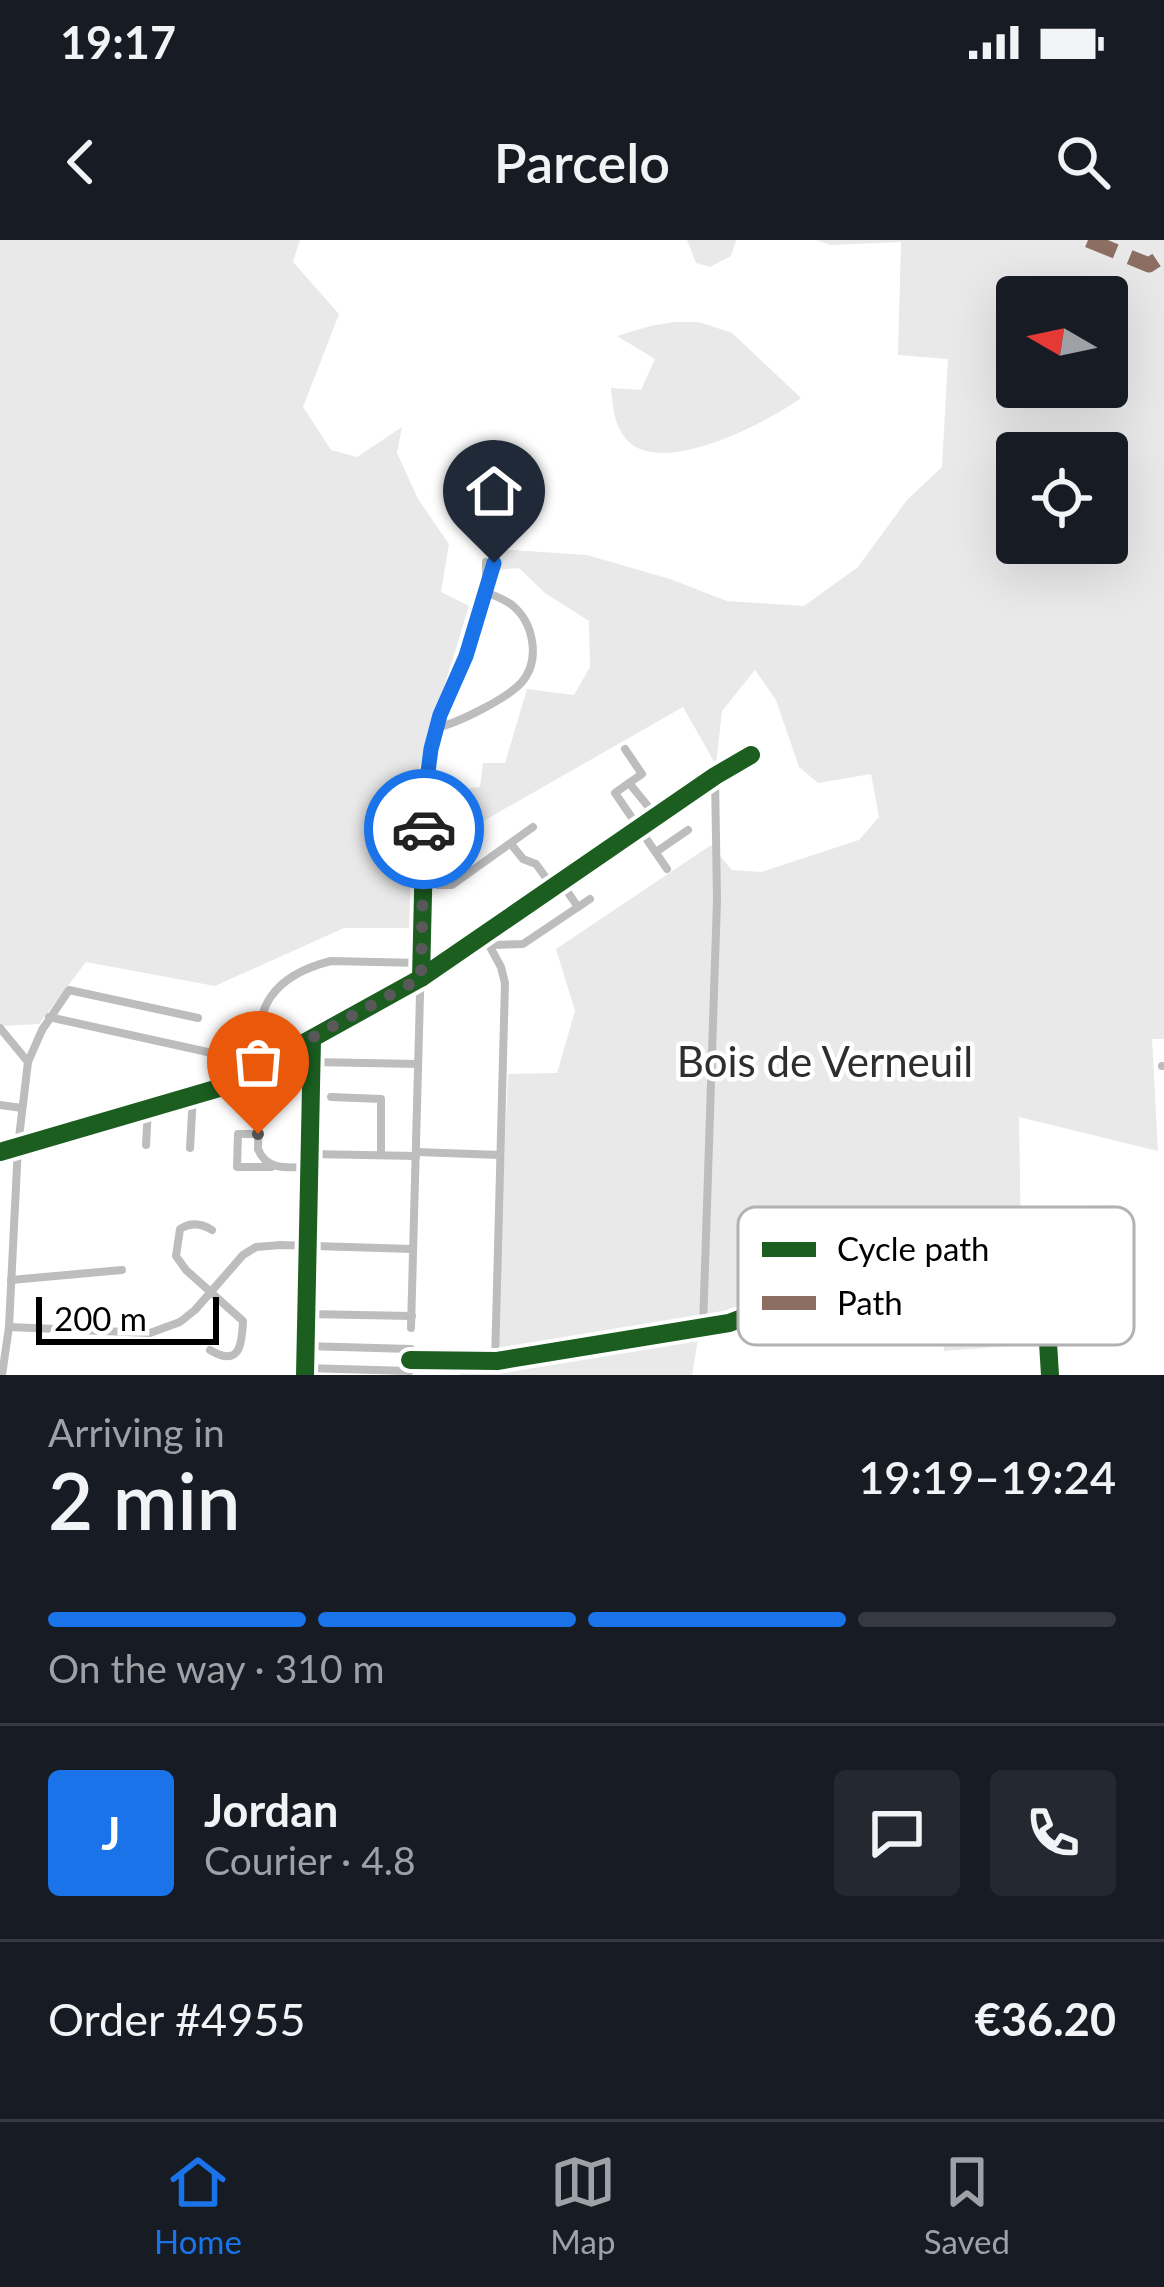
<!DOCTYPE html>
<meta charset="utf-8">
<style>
:root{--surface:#171b24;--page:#242831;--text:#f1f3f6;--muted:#9ea1a6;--line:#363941;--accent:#1a73e8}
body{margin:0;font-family:Lato,sans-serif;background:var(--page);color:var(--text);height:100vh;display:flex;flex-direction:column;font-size:45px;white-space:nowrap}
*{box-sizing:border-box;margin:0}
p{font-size:39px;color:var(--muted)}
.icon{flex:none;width:66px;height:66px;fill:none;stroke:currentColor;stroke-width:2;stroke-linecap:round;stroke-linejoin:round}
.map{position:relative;height:1135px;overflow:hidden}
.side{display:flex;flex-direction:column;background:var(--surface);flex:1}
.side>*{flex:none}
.needle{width:78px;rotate:279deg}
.controls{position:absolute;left:996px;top:36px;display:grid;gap:24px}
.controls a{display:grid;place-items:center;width:132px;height:132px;border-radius:12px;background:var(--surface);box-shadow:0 12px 48px #0002;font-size:60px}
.scale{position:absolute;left:36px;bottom:30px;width:183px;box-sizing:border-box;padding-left:12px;border:6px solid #000;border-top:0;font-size:33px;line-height:42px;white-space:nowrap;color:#000;-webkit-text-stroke:9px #fff;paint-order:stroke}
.pin{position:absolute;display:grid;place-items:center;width:102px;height:102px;color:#fff;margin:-123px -51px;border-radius:50% 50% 50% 0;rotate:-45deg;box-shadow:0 0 12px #0007}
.pin .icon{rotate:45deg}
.courier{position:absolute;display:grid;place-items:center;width:120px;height:120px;margin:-60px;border:9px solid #1a73e8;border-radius:50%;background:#fff;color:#222;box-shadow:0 3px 15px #0007}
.head em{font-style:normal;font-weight:600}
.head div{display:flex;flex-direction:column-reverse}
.head{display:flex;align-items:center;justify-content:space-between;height:204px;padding:0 48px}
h1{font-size:78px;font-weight:600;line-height:90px}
.bar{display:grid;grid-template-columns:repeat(4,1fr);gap:18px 12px;align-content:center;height:144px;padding:0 48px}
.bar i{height:15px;border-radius:9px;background:var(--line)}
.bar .on{background:var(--accent)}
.bar p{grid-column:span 4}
.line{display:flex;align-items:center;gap:30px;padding:0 48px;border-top:3px solid var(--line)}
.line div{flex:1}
.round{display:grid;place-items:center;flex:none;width:126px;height:126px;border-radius:12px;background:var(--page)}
.status{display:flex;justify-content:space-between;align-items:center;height:84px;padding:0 60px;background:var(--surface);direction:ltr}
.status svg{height:33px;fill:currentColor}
header{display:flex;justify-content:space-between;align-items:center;height:156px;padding:0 48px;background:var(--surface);font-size:54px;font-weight:600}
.tab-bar{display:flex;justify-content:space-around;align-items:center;height:168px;border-top:3px solid var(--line);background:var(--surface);font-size:33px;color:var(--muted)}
.tab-bar a{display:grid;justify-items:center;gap:6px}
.tab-bar .on{color:var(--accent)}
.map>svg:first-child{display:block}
</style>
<div class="status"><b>19:17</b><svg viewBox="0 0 49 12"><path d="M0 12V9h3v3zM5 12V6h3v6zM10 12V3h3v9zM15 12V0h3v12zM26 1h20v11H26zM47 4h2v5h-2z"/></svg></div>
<header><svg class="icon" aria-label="back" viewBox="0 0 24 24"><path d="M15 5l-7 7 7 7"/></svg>Parcelo<svg class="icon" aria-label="search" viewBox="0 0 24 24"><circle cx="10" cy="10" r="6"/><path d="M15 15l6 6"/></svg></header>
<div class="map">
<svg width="1164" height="1135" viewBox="0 0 1164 1135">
<rect width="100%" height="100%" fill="#fff"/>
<!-- green -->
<g fill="#e9e9e9" fill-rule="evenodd">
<polygon points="0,0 300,0 293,22 339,74 303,167 331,210 357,217 402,187 397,213 418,259 449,304 441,352 469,366 419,528 411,688 344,688 215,746 86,722 39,784 2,786 0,783"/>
<polygon points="687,0 736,0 731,16 710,27 696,23"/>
<path d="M 817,0 L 1164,0 L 1164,799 L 1152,799 L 1158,911 L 1019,877 L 1021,1001 L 816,1024 L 765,1063 L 701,1082 L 692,1135 L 460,1135 L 460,1130 L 495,1127 L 508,834 L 557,833 L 575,771 L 556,709 L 711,605 L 732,630 L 761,632 L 859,600 L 879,577 L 871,534 L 818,543 L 799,527 L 776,460 L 755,430 L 722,471 L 716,525 L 683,467 L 466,591 L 444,577 L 447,551 L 480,547 L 483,523 L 505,523 L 527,449 L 574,455 L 590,427 L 589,381 L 545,353 L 519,328 L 498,330 L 496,309 L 587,315 L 670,339 L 727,361 L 804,366 L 858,327 L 907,260 L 942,227 L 948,119 L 898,115 L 901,2 L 830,5 ZM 1017,57 L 1107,57 L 1107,147 L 1017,147 ZM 1017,213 L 1107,213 L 1107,303 L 1017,303 Z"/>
<path d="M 674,82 L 699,82 L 732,93 L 801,158 C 768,182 663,237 628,201 C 614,186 613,168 611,148 L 641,150 L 655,119 L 617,96 L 650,86 Z"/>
<polygon points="1114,965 1115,1005 1088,1006 1086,966"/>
<polygon points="1016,1056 1020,1105 944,1111 941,1062"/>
</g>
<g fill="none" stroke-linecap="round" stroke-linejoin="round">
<!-- minor -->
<g stroke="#bdbdbd" stroke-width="8">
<polyline points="486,345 486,322"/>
<path d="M 436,488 C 458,483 506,459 521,443 C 541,421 534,383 512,365 C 504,359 495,356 486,352"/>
<polyline points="625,509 642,534 629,543 656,576"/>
<polyline points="629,543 615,553 667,629"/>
<polyline points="425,570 430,567 433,562 431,557 425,554"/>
<polyline points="625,597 751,515"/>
<polyline points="511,604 523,619 536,624 552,646"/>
<polyline points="656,612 688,590"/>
<polyline points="560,641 578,667"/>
<polyline points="423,645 452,645 533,587"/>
<polyline points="483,694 501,727 505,743 495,1121"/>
<polyline points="489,705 523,704 590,659"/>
<polyline points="49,777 212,813 218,821 214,849"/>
<polyline points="0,788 28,822"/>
<polyline points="312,822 418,824"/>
<path d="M 264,824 C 249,768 275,735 331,721 L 420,723"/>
<polyline points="1162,826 1164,826"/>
<path d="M 260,827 L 258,909 C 267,932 289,927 310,927"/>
<polyline points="331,857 381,859 381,915"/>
<polyline points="0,865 22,868"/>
<polyline points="258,894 238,894 237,927 271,927"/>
<polyline points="146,905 148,868"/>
<polyline points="190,908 193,856"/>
<polyline points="0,912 219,848 235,841 421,738 614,605"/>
<polyline points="416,912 500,915"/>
<polyline points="310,914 416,916"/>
<path d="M 1040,1015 C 1051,1011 1063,1012 1068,1023 L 1064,1032 L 1059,1035 L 1044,1030"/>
<polyline points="11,1040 122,1030"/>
<polyline points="788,1065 794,1072 801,1070 804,1061 799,1056"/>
<polyline points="306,1074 412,1076"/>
<polyline points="9,1087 150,1093 180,1082 195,1070 243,1015 256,1007 281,1005 413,1009"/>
<polyline points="703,1087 717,660 715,536"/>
<polyline points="411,1088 425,570 420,567 418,562 420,556 425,554 431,509 440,475 466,416 494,323"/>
<polyline points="305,1106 411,1109"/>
<path d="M 210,1110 C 240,1128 242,1104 243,1081 L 186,1030 L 176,1016 L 180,989 C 191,982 201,983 212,990"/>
<polyline points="410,1120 497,1121 729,1083 774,1066 788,1065 791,1057 799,1056 807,1044 840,1028 1023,1008 1037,1012 1043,1022 1050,1135"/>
<polyline points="305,1128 410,1131"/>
<polyline points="2,1135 9,1087 18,906 28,822 42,790 69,750 198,778"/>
<polyline points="305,1135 312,801"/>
</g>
<!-- quiet -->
<polyline stroke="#8d6e63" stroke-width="15" stroke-dasharray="30 15" stroke-linecap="butt" points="1088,0 1149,25 1164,15"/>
<defs>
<g id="cycleway">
<polyline points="421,738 425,570"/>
<polyline points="0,912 219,848 235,841 421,738 715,536 751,515"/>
<polyline points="799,1056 807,1044 840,1028 1030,1008 1037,1012 1043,1022 1050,1135"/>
<polyline points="410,1120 497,1121 729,1083 774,1066 788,1065"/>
<polyline points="305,1135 312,799"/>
</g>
</defs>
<!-- cycleway casing -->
<use href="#cycleway" stroke="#fff" stroke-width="26"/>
<!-- cycleway -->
<use href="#cycleway" stroke="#1b5e20" stroke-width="18"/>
</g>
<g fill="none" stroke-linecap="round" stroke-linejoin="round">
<!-- done -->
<polyline stroke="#595959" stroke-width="12" stroke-dasharray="0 21.6" points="258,894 260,826 421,738 424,589"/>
<!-- route -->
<polyline stroke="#1a73e8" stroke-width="15" points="424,589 425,570 418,562 420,556 425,554 431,509 440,475 466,416 494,323"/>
</g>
<g text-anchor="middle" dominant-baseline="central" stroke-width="9" stroke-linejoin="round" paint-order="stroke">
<!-- park labels -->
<g font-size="42" fill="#2e2e2e" stroke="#fff">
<text x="825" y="821">Bois de Verneuil</text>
</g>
</g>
<!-- legend -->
<rect x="738" y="967" width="396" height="138" rx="18" fill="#fff" stroke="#b2b2b2" stroke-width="3"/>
<rect x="762" y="1002" width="54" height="15" fill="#1b5e20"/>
<rect x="762" y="1056" width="54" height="14" fill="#8d6e63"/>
<g font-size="33" fill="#000">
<text x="837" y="1021">Cycle path</text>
<text x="837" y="1075">Path</text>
</g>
</svg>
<div class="controls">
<a><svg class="needle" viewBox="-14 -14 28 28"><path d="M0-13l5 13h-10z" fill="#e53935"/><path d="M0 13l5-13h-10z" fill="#9ea1a6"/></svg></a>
<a><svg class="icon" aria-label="locate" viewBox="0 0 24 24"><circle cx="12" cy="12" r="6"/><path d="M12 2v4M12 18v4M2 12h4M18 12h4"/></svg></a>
</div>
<div class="scale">200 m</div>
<div class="pin" style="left:258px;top:894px;background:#ea580c"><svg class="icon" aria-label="bag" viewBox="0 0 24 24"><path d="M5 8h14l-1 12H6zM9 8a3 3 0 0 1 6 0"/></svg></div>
<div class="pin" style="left:494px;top:323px;background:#1f2937"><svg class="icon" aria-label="home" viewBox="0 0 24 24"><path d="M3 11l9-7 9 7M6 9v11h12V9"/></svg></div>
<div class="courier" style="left:424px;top:589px"><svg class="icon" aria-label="car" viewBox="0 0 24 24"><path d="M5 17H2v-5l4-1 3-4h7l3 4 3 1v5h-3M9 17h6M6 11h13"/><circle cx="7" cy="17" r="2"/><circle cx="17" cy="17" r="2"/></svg></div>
</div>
<section class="side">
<div class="head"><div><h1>2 min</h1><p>Arriving in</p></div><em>19:19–19:24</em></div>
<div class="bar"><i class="on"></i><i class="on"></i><i class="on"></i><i></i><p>On the way · 310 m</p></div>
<div class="line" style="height:216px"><b class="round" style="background:var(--accent);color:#fff">J</b><div><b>Jordan</b><p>Courier · 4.8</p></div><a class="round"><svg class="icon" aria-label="chat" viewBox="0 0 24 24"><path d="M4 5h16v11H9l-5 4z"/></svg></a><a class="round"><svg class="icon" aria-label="phone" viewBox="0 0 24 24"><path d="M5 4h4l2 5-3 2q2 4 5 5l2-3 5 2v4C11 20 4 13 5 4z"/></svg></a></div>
<div class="line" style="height:156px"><div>Order #4955</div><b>€36.20</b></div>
</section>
<nav class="tab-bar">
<a class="on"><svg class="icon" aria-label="home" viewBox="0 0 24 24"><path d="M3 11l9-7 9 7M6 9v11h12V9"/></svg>Home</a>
<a><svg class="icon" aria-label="map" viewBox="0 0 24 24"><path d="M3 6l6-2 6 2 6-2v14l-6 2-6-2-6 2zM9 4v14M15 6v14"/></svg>Map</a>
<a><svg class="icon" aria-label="saved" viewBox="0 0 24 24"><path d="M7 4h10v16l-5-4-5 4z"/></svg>Saved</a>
</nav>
